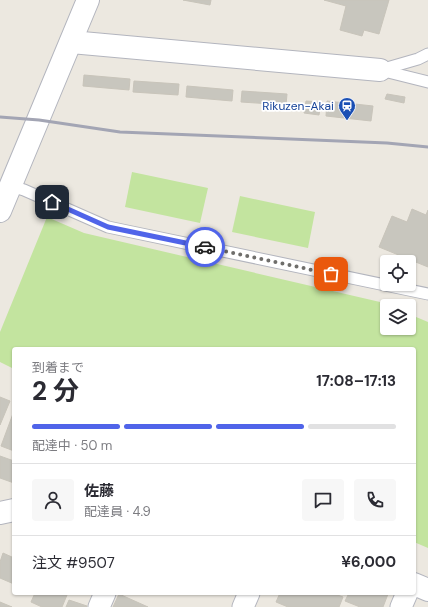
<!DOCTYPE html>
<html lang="ja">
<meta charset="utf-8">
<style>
:root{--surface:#fff;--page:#f7f7f7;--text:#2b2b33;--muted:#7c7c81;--line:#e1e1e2;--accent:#5064e9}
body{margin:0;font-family:"DM Sans","Noto Sans JP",sans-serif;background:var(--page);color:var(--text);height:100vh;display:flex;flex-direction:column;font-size:15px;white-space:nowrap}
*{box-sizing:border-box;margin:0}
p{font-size:13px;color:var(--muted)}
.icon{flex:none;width:22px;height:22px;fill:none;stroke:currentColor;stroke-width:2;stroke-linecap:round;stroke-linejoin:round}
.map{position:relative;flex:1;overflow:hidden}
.details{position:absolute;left:12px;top:347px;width:404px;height:248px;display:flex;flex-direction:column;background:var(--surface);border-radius:4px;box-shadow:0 1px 3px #0004}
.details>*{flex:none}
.controls{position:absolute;left:380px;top:255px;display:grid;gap:8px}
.controls a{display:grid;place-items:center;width:36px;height:36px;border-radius:4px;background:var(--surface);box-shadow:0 1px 3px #0004;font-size:20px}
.pin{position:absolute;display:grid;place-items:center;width:34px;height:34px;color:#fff;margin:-17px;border-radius:8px;box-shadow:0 2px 6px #0006}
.courier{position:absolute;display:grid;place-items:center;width:40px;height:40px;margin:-20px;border:3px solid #5064e9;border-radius:50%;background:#fff;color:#222;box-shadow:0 1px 5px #0007}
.headline em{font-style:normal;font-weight:700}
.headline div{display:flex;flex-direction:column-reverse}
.headline{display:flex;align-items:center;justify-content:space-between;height:68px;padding:0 20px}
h1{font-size:26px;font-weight:700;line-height:30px}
.bar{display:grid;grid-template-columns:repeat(4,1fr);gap:6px 4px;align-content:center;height:48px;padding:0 20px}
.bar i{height:5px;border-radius:3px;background:var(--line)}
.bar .on{background:var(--accent)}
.bar p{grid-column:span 4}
.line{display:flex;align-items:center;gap:10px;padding:0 20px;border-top:1px solid var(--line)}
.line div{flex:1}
.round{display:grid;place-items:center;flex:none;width:42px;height:42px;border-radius:4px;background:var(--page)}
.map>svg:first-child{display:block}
</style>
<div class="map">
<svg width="428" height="607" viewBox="0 0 428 607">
<rect width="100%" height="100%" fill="#ece8e0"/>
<!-- pitch -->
<g fill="#c3e49f">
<polygon points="132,172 208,188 200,223 125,207"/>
<polygon points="240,196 315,212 308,248 232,232"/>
<polygon points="47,217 84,233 380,302 389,306 387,306 387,328 409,328 409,314 428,322 428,548 414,542 414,349 14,349 14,369 0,362 0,332"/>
</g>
<!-- building -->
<g fill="#c8c6be" stroke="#c8c4ba">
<polygon points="183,0 211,0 210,5"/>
<polygon points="324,0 389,0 379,34 364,30 362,36 340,30 346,6"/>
<polygon points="84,75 130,79 129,90 83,86"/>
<polygon points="134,81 179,84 178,95 133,92"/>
<polygon points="187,86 233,90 232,101 186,97"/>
<polygon points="242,91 287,94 286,105 241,102"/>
<polygon points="387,94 405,97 404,103 385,99"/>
<polygon points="306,101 321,102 319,115 304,113"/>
<polygon points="327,101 373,106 371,121 326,116"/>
<polygon points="412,209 426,215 428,210 428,267 379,247 392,216 407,222"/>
<polygon points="0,397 10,401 0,425"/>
<polygon points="14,411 14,451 1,446"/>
<polygon points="0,456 14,461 14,483 0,478"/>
<polygon points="3,553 14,558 14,584 0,578 0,562"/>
<polygon points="35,593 62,593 67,595 62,607 42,607 31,602"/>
<polygon points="280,593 332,593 343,597 339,607 288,607 276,602"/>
<polygon points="349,593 385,593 388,594 383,607 360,607 345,601"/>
<polygon points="119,594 148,607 113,607"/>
<polygon points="69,600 87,606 86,607 66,607"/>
<polygon points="0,602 12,607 0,607"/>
</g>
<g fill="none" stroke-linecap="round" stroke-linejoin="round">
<defs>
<g id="lane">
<polyline points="380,70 418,59 428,54"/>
<polyline points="380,70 428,82"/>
<polyline points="11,186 24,190 108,227 428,294"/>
</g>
<g id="street">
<polyline points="99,607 105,593"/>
<polyline points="243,607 249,593"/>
<polyline points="401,607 407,593"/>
</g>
<g id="secondary">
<polyline points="71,42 380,70"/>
<polyline points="0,211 88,0"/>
<polyline points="0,513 14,510"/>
<polyline points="414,584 428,590"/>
</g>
</defs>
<!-- lane casing -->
<use href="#lane" stroke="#b3b5be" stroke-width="13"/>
<!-- street casing -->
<use href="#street" stroke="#b3b5be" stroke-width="23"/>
<!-- secondary casing -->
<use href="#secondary" stroke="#b3b5be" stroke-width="24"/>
<!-- lane -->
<use href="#lane" stroke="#fff" stroke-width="11"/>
<!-- street -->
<use href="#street" stroke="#fff" stroke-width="21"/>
<!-- secondary -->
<use href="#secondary" stroke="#fff" stroke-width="22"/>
<!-- rail -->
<polyline stroke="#a3a5b4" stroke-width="3" points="0,117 39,120 120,132 387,143 428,147"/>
</g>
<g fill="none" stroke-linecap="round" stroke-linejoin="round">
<!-- done -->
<polyline stroke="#6f6e6b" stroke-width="4" stroke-dasharray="0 7.2" points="205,247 331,274"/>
<!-- route -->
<polyline stroke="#5064e9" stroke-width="5" points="52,202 108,227 205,247"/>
</g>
<!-- icons -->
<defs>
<symbol id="station-pin" viewBox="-11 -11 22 30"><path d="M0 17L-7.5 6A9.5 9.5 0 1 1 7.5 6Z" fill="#1a4fb4" stroke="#fff"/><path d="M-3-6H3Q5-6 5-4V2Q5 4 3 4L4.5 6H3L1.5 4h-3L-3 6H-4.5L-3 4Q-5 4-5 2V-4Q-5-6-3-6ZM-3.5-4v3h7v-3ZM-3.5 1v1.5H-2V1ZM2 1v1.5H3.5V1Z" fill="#fff"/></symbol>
</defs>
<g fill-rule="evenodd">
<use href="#station-pin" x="337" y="96" width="20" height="27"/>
</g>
<g text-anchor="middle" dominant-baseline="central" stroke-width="3.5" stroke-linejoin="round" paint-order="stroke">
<!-- transit labels -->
<g font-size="12" fill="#164399" stroke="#fff" text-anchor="end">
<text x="334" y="106">Rikuzen-Akai</text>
</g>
</g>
</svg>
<div class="controls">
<a><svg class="icon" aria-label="locate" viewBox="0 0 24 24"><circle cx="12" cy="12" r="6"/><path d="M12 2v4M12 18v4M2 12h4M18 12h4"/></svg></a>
<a><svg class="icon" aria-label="layers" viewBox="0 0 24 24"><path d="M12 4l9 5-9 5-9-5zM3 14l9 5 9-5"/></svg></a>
</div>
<div class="pin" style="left:331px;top:274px;background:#ea580c"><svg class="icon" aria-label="bag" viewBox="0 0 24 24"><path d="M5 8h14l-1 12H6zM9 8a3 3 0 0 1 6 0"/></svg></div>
<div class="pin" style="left:52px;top:202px;background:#1f2937"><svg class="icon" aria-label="home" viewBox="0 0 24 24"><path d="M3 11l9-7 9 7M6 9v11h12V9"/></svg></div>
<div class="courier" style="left:205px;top:247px"><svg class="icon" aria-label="car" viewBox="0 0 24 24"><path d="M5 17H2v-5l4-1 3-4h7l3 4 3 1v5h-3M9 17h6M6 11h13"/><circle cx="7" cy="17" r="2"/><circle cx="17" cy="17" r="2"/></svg></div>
<section class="details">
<div class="headline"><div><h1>2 分</h1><p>到着まで</p></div><em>17:08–17:13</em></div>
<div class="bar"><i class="on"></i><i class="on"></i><i class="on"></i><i></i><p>配達中 · 50 m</p></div>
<div class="line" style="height:72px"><a class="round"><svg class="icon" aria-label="person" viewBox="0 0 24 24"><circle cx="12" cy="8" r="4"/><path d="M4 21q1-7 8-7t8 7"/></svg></a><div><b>佐藤</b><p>配達員 · 4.9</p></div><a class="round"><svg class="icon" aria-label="chat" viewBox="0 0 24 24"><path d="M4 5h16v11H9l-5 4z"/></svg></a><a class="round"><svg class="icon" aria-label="phone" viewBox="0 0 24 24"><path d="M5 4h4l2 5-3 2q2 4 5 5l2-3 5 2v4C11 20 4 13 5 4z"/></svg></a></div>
<div class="line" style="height:52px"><div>注文 #9507</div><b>¥6,000</b></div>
</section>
</div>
